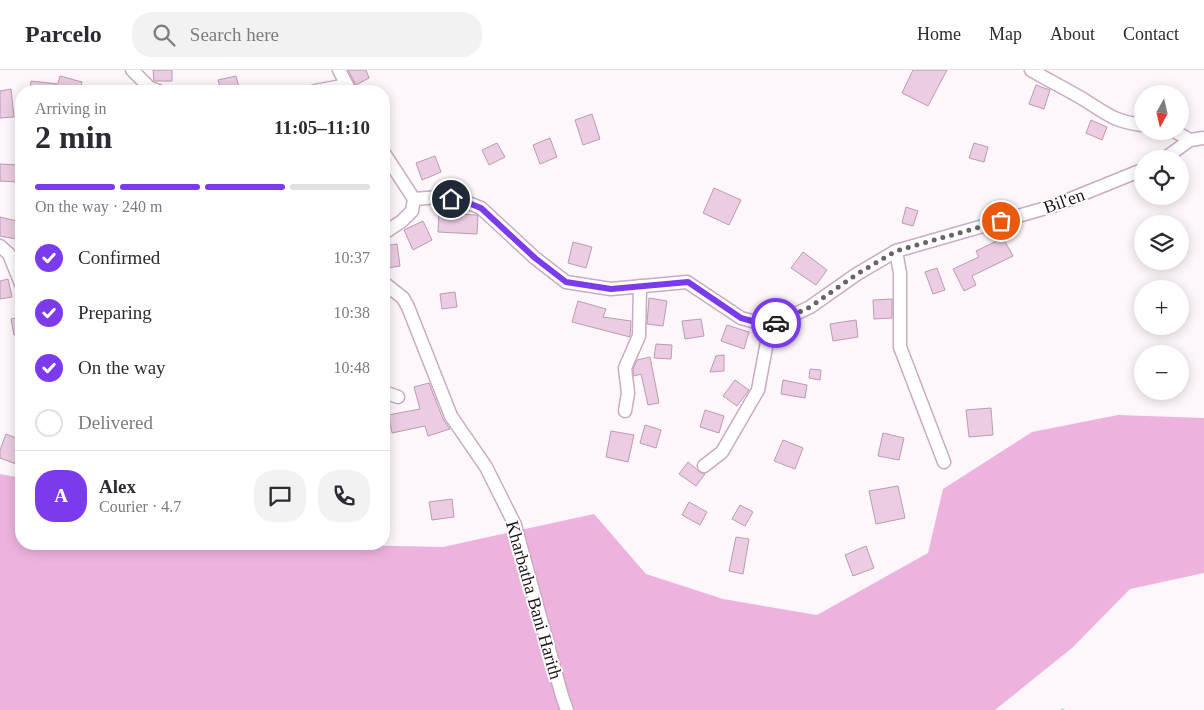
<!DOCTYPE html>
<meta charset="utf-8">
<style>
:root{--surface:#fff;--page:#f2f2f3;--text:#2b2b33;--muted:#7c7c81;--line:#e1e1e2;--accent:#7c3aed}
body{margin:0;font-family:Georgia,serif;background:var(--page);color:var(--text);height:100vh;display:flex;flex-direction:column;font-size:19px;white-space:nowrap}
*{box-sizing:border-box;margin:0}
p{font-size:16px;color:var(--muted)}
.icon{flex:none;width:28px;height:28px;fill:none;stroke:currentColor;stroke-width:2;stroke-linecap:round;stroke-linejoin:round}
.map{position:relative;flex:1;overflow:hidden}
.side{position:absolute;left:15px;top:15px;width:375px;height:465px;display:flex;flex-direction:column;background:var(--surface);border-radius:20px;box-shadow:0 2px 12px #0003}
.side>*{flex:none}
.needle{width:32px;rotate:188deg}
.controls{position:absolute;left:1134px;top:15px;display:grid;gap:10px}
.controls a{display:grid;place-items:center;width:55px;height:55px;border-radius:50%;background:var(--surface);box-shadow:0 2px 12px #0003;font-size:25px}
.pin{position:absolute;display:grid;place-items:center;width:42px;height:42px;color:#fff;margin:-21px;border:2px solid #fff;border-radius:50%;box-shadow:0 1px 5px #0007}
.courier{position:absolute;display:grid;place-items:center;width:50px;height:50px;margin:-25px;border:4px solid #7c3aed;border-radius:50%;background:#fff;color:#222;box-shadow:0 1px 6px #0007}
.overview em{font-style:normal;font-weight:700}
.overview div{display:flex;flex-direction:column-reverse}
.overview{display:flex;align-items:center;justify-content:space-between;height:85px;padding:0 20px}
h1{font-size:32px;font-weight:700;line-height:38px}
.bar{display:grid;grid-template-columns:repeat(4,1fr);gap:8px 5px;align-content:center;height:60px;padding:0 20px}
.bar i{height:6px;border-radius:4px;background:var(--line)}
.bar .active{background:var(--accent)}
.bar p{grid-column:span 4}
.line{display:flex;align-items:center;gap:12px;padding:0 20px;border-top:1px solid var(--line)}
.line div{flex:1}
.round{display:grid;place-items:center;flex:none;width:52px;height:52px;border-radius:20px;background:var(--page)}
ol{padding:0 20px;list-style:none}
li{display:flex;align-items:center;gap:15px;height:55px}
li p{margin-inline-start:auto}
li .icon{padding:5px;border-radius:50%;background:var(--accent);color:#fff;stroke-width:4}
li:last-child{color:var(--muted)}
li i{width:28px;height:28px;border:2px solid var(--line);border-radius:50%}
header{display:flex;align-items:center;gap:30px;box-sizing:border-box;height:70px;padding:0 25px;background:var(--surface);border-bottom:1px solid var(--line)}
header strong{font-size:24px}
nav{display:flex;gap:28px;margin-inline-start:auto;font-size:18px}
.search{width:350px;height:45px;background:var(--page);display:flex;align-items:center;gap:12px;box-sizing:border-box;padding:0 18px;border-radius:20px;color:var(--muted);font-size:19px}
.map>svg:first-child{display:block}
</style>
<header>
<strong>Parcelo</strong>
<div class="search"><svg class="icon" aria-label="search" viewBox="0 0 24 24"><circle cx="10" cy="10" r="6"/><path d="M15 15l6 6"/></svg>Search here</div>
<nav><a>Home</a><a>Map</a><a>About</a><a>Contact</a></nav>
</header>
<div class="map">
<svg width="1204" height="640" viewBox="0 0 1204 640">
<rect width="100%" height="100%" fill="#fdf6fb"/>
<!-- green -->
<polygon fill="#edb3de" points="1118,345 1204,348 1204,503 1130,519 1072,578 995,640 0,640 0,404 21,408 21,474 308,474 443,477 594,444 646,504 723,529 817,545 928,483 943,419 1032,362"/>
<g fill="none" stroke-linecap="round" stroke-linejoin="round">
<!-- stream -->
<polyline stroke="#90eacf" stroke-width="3" points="1062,640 1063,640"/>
</g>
<!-- building -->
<g fill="#ebcce2" stroke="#ba9cb2">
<polygon points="153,0 172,0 172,11 154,11"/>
<polygon points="348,0 366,0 369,8 356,15"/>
<polygon points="913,0 947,0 928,36 902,23"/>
<polygon points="60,6 82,12 79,21 30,21 31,11 58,14"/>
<polygon points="236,6 240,21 221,21 218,10"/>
<polygon points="1036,15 1050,20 1044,39 1029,34"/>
<polygon points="11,19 14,47 0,48 0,21"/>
<polygon points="592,44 600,69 583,75 575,50"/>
<polygon points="1091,50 1107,57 1102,70 1086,63"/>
<polygon points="550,68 557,87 540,94 533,75"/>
<polygon points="497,73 505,87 489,95 482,80"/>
<polygon points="974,73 988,77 984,92 969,88"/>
<polygon points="435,86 441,102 422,110 416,93"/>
<polygon points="0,94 17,95 16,112 0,111"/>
<polygon points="714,118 741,130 729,155 703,143"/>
<polygon points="906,137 918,141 913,156 902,153"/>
<polygon points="439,143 477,145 478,146 477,164 438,162"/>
<polygon points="0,147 21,152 16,169 0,166"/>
<polygon points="423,151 432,170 413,180 404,160"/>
<polygon points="1003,168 1013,186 972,206 976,215 964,221 953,199 979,187 976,181"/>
<polygon points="573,172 592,177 586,198 568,193"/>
<polygon points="397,174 400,196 388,198 385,176"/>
<polygon points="803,182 827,200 816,215 791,198"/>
<polygon points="937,198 945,220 933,224 925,202"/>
<polygon points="8,209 12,227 0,229 0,211"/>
<polygon points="455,222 457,237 442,239 440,224"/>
<polygon points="649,228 667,231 663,256 647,254"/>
<polygon points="892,229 892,248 874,249 873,230"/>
<polygon points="578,231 606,239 603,247 631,251 630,267 572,252"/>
<polygon points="21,247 21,264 14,265 11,249"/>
<polygon points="701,249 704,266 685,269 682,251"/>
<polygon points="856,250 858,267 833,271 830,254"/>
<polygon points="727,255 749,262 744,279 721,271"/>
<polygon points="656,274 672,275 671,289 654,288"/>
<polygon points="724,285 724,301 710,302 716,286"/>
<polygon points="650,287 659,333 648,335 641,304 634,306 633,299 637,290"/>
<polygon points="810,299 821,300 820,310 809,308"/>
<polygon points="735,310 749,320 737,336 723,326"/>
<polygon points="783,310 807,315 805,328 781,324"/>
<polygon points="429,313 443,349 450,359 428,366 425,356 392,363 388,345 420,339 414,317"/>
<polygon points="991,338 993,365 969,367 966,340"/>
<polygon points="705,340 724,346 719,363 700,357"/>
<polygon points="645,355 661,360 656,378 640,373"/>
<polygon points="611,361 634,365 628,392 606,387"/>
<polygon points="883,363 904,368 899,390 878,386"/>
<polygon points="6,364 21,370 21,381 16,394 0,388 0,380"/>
<polygon points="783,370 803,378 795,399 774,391"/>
<polygon points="688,392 701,403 705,404 696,416 679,404"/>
<polygon points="898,416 905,448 876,454 869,421"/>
<polygon points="452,429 454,447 432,450 429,432"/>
<polygon points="689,432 707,442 700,455 682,445"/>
<polygon points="740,435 753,442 745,456 732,449"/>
<polygon points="736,467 749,469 743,504 729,501"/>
<polygon points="866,476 874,498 853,506 845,485"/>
</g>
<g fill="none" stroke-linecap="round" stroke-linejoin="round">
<defs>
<g id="minor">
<polyline points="132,0 150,18 159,21"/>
<polyline points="339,0 350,21"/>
<path d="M 1031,0 C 1048,10 1066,19 1083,29 C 1107,44 1113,51 1142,55"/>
<polyline points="315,21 347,15"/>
<polyline points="1174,61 1190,70"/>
<polyline points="384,83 414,129 412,141 402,151 384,163"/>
<polyline points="1164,89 1190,70 1204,68"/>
<polyline points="414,129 440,127 461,130 481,138 535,188 566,212 611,219 687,212 741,248 770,256 810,237 857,204 896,181 900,203 900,277 944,392"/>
<polyline points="0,176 9,184 21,214"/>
<polyline points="896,181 1053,136 1142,100"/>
<polyline points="384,213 403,228 408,237 451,346 486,397 515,455 562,626 567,640"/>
<polyline points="384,322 398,327"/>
<polyline points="625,341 628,323 625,298 639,266 640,216"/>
<polyline points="704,396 722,382 758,320 770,256"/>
</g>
</defs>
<!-- minor casing -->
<use href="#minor" stroke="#caabc1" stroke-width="15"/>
<!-- minor -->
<use href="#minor" stroke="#fff" stroke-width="12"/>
</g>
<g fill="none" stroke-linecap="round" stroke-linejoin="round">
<!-- done -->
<polyline stroke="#6c6269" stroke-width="5" stroke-dasharray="0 9" points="776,253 810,237 857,204 896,181 1001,151"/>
<!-- route -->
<polyline stroke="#7c3aed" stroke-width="6" points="451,129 461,130 481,138 535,188 566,212 611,219 688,212 741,248 770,256 776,253"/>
</g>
<g text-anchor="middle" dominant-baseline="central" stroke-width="4" stroke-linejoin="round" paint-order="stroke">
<!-- street labels -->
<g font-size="18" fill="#1e131b" stroke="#fff">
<text transform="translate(1064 131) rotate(-20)">Bil'en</text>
<text transform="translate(534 530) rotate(74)">Kharbatha Bani Harith</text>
</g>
</g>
</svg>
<div class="controls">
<a><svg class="needle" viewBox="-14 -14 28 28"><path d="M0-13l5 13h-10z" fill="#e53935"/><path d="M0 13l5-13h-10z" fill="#7c7c81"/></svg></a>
<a><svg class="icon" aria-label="locate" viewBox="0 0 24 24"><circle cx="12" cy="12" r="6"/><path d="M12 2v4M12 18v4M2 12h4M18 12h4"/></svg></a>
<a><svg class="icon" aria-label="layers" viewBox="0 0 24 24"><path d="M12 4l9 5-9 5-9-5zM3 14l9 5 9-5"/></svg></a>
<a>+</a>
<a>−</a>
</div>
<div class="pin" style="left:1001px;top:151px;background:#ea580c"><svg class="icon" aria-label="bag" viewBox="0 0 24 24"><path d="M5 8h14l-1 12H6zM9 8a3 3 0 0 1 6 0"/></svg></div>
<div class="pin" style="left:451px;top:129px;background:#1f2937"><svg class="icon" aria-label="home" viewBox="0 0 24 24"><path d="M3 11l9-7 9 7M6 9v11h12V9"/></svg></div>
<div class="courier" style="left:776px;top:253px"><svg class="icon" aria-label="car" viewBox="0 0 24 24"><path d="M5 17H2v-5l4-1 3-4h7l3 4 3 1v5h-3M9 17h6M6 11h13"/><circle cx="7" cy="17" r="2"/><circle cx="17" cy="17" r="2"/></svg></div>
<section class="side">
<div class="overview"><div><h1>2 min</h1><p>Arriving in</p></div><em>11:05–11:10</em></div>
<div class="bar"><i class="active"></i><i class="active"></i><i class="active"></i><i></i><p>On the way · 240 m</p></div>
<ol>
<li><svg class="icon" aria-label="check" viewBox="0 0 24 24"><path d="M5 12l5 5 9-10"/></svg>Confirmed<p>10:37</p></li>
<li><svg class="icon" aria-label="check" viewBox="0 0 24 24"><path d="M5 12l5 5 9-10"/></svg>Preparing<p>10:38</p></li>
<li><svg class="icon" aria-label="check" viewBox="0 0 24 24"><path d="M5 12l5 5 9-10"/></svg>On the way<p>10:48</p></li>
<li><i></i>Delivered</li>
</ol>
<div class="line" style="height:90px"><b class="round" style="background:var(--accent);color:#fff">A</b><div><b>Alex</b><p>Courier · 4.7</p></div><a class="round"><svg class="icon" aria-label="chat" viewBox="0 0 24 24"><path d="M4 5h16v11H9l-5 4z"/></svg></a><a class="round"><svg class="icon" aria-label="phone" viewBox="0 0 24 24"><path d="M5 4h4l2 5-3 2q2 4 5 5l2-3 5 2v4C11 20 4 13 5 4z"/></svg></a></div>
</section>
</div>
